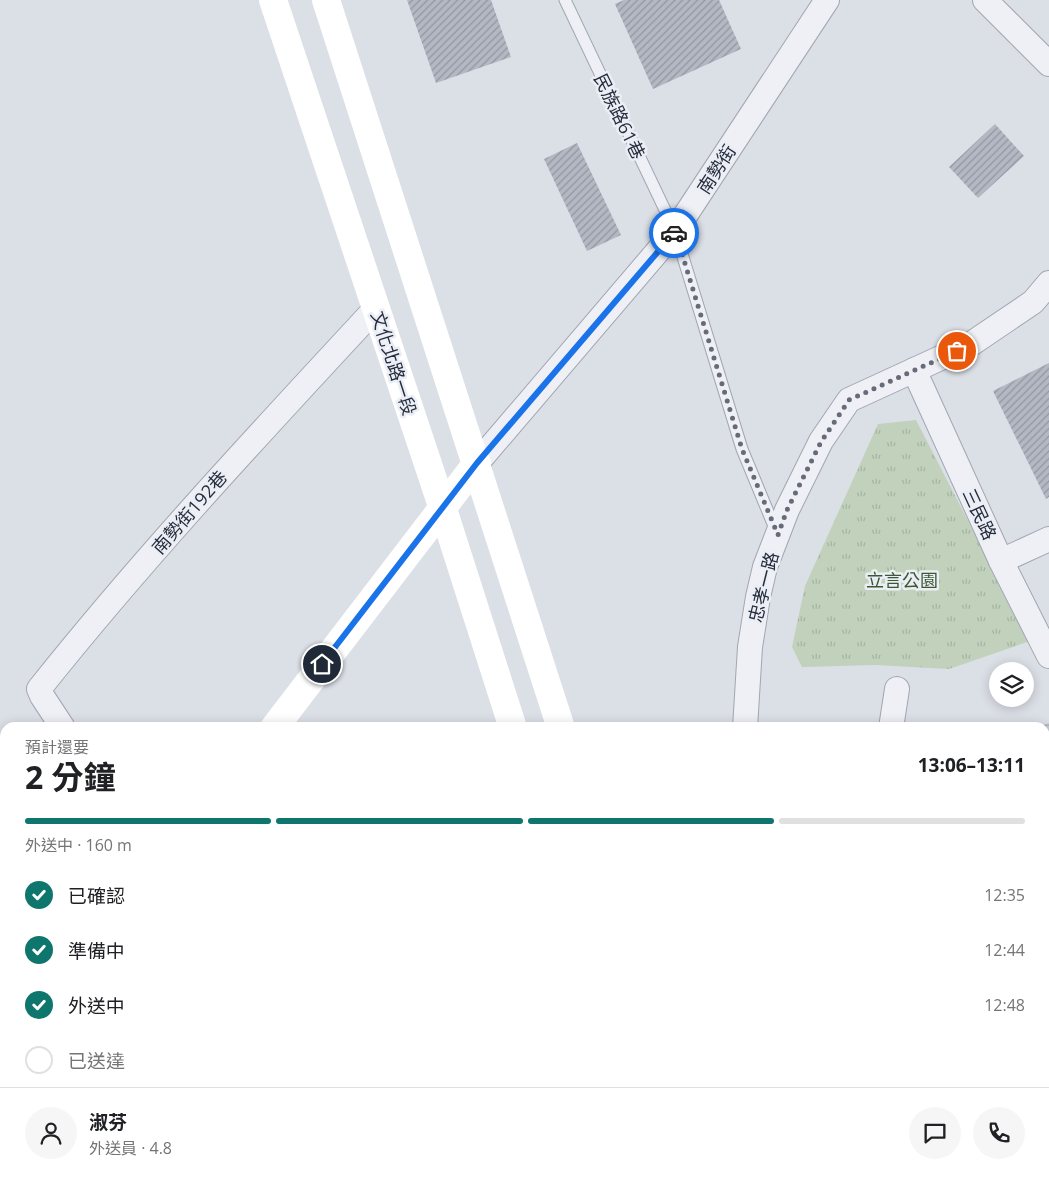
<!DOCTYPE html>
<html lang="zh-TW">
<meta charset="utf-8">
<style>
:root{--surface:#fff;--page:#f6f6f6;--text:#202124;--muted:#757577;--line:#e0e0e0;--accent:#0f766e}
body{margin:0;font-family:"Open Sans","Noto Sans TC",sans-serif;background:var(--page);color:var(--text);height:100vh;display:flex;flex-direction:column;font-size:19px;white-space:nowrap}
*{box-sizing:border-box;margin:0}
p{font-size:16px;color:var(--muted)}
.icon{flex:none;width:28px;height:28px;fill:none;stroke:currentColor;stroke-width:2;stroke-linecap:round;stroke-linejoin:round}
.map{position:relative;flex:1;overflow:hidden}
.sheet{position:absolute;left:0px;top:722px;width:1050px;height:466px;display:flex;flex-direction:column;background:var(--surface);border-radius:15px 15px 0 0;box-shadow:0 2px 12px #0003}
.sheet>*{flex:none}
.controls{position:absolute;left:989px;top:662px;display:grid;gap:10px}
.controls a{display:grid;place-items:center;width:45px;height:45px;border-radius:50%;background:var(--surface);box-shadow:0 2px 12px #0003;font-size:25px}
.pin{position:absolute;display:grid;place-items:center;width:42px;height:42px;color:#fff;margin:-21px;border:2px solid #fff;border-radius:50%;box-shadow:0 1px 5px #0007}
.courier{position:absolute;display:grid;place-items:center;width:50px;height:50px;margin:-25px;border:4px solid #1a73e8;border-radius:50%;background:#fff;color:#222;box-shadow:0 1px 6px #0007}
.summary em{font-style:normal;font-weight:700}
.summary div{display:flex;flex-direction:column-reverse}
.summary{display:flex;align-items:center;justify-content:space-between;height:85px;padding:0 25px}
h1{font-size:32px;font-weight:700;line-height:38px}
.bar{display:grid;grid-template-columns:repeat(4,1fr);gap:8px 5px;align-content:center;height:60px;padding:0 25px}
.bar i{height:6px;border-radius:4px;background:var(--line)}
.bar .active{background:var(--accent)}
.bar p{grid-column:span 4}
.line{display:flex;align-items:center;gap:12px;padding:0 25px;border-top:1px solid var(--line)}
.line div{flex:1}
.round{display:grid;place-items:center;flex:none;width:52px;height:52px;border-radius:26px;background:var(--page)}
ol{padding:0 25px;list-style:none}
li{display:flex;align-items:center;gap:15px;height:55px}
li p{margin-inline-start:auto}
li .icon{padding:5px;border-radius:50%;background:var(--accent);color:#fff;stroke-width:4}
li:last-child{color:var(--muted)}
li i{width:28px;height:28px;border:2px solid var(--line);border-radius:50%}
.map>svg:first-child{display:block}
</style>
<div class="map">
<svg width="1049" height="1188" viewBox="0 0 1049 1188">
<defs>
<pattern id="industrial-grid" width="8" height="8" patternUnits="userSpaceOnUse" patternTransform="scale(1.25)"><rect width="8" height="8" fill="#c9ced8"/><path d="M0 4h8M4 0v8" fill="none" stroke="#acb1ba"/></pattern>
<pattern id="grass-tufts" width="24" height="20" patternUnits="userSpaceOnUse" patternTransform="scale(1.25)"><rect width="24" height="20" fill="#c1d1bc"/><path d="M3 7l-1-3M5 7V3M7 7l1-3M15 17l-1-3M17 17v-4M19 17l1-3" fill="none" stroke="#a6b4a2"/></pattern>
<pattern id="building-hatch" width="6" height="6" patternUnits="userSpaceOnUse" patternTransform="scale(1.25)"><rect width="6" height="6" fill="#b3b8c3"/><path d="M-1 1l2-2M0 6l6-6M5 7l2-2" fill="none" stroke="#9196a0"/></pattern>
</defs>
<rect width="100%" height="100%" fill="#dbdfe6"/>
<!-- industrial -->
<polygon fill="url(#industrial-grid)" points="1049,723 1049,913 1045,905 1045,728 1038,727"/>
<!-- grass -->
<polygon fill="url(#grass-tufts)" points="916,420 1030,641 949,669 875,665 802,667 792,647 805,586 878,424"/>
<!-- building -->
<g fill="url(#building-hatch)">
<polygon points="407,0 491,0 511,57 436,83"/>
<polygon points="624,0 719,0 741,49 653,89 615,4"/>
<polygon points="995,124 1024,156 978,198 949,167"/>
<polygon points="577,143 621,235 587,251 544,159"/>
<polygon points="1049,363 1049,497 1046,499 993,391"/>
<polygon points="5,1109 5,1171 4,1172 0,1169 0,1114"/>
<polygon points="218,1184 247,1184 252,1188 214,1188"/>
</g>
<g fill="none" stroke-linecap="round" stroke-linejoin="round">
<defs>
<g id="lane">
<polyline points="565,0 675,231 742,449 776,531"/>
<polyline points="0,865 5,870"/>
<polyline points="1045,944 1049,946"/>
<polyline points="150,1188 154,1184"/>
</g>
<g id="street">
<polyline points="985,0 1049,64"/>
<polyline points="914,370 1001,561 1049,656"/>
<polyline points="477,463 675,231 827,0"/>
<polyline points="1001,561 1049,539"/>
<path d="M 63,728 L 42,696 L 39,689 C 145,556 261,432 376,308"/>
<polyline points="745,728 750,647 758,597 765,567 787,510 821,441 849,400 971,344 1033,302 1049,283"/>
<polyline points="891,728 897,689"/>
<polyline points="952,1184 954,1188"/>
<polyline points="367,1188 371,1184"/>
</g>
</defs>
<!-- lane casing -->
<use href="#lane" stroke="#a1a6b0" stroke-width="13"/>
<!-- street casing -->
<use href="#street" stroke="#a1a6b0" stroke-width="26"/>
<!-- lane -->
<use href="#lane" stroke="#eef0f5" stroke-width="11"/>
<!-- street -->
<use href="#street" stroke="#eef0f5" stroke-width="24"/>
<!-- secondary -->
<g stroke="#fff" stroke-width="28">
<polyline points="273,0 442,506 513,728"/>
<polyline points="326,0 561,728"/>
<polyline points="274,728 477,463"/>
<polyline points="0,1070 5,1064"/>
<polyline points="660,1184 661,1188"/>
<polyline points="707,1184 709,1188"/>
</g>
</g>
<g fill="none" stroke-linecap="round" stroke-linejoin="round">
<!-- done -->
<polyline stroke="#656b78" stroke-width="5" stroke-dasharray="0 9" points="674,233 675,231 742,449 778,535 787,510 821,442 849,400 957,351"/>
<!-- route -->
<polyline stroke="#1a73e8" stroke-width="6" points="322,664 477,463 674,233"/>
</g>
<g text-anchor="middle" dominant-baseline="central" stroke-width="5" stroke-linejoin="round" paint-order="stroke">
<!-- street labels -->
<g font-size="18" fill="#252d3d" stroke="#ebeef4">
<text transform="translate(620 116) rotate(64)">民族路61巷</text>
<text transform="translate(716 169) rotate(-57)">南勢街</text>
<text transform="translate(394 363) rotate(72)">文化北路一段</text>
<text transform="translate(189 512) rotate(-49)">南勢街192巷</text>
<text transform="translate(980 514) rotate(65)">三民路</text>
<text transform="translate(763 587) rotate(-76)">忠孝一路</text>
</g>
<!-- park labels -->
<g font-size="18" fill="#385932" stroke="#ebeef4">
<text x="902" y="580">立言公園</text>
</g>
</g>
</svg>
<div class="controls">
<a><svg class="icon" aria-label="layers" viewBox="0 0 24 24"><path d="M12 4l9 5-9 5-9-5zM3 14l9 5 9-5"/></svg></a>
</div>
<div class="pin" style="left:957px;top:351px;background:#ea580c"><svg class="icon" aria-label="bag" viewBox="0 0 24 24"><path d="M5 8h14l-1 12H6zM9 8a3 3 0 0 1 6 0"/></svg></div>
<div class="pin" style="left:322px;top:664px;background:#1f2937"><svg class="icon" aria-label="home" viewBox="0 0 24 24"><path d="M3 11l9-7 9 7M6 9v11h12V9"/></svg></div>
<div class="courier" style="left:674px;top:233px"><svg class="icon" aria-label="car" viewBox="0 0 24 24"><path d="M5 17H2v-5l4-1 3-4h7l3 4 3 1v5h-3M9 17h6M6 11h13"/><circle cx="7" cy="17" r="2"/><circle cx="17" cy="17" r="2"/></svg></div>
<section class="sheet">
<div class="summary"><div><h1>2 分鐘</h1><p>預計還要</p></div><em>13:06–13:11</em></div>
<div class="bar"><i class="active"></i><i class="active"></i><i class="active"></i><i></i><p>外送中 · 160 m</p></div>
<ol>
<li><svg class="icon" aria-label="check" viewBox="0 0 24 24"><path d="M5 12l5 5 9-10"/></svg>已確認<p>12:35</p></li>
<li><svg class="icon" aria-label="check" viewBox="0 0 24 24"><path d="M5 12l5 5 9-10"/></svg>準備中<p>12:44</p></li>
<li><svg class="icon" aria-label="check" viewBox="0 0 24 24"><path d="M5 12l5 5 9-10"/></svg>外送中<p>12:48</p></li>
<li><i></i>已送達</li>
</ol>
<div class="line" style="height:90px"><a class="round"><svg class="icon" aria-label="person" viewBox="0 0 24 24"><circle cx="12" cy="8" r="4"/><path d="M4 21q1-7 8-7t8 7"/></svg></a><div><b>淑芬</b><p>外送員 · 4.8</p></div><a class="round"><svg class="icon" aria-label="chat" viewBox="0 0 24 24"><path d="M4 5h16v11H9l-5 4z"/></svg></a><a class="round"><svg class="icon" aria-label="phone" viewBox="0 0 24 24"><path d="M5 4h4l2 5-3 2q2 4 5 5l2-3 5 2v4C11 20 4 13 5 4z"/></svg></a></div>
</section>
</div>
